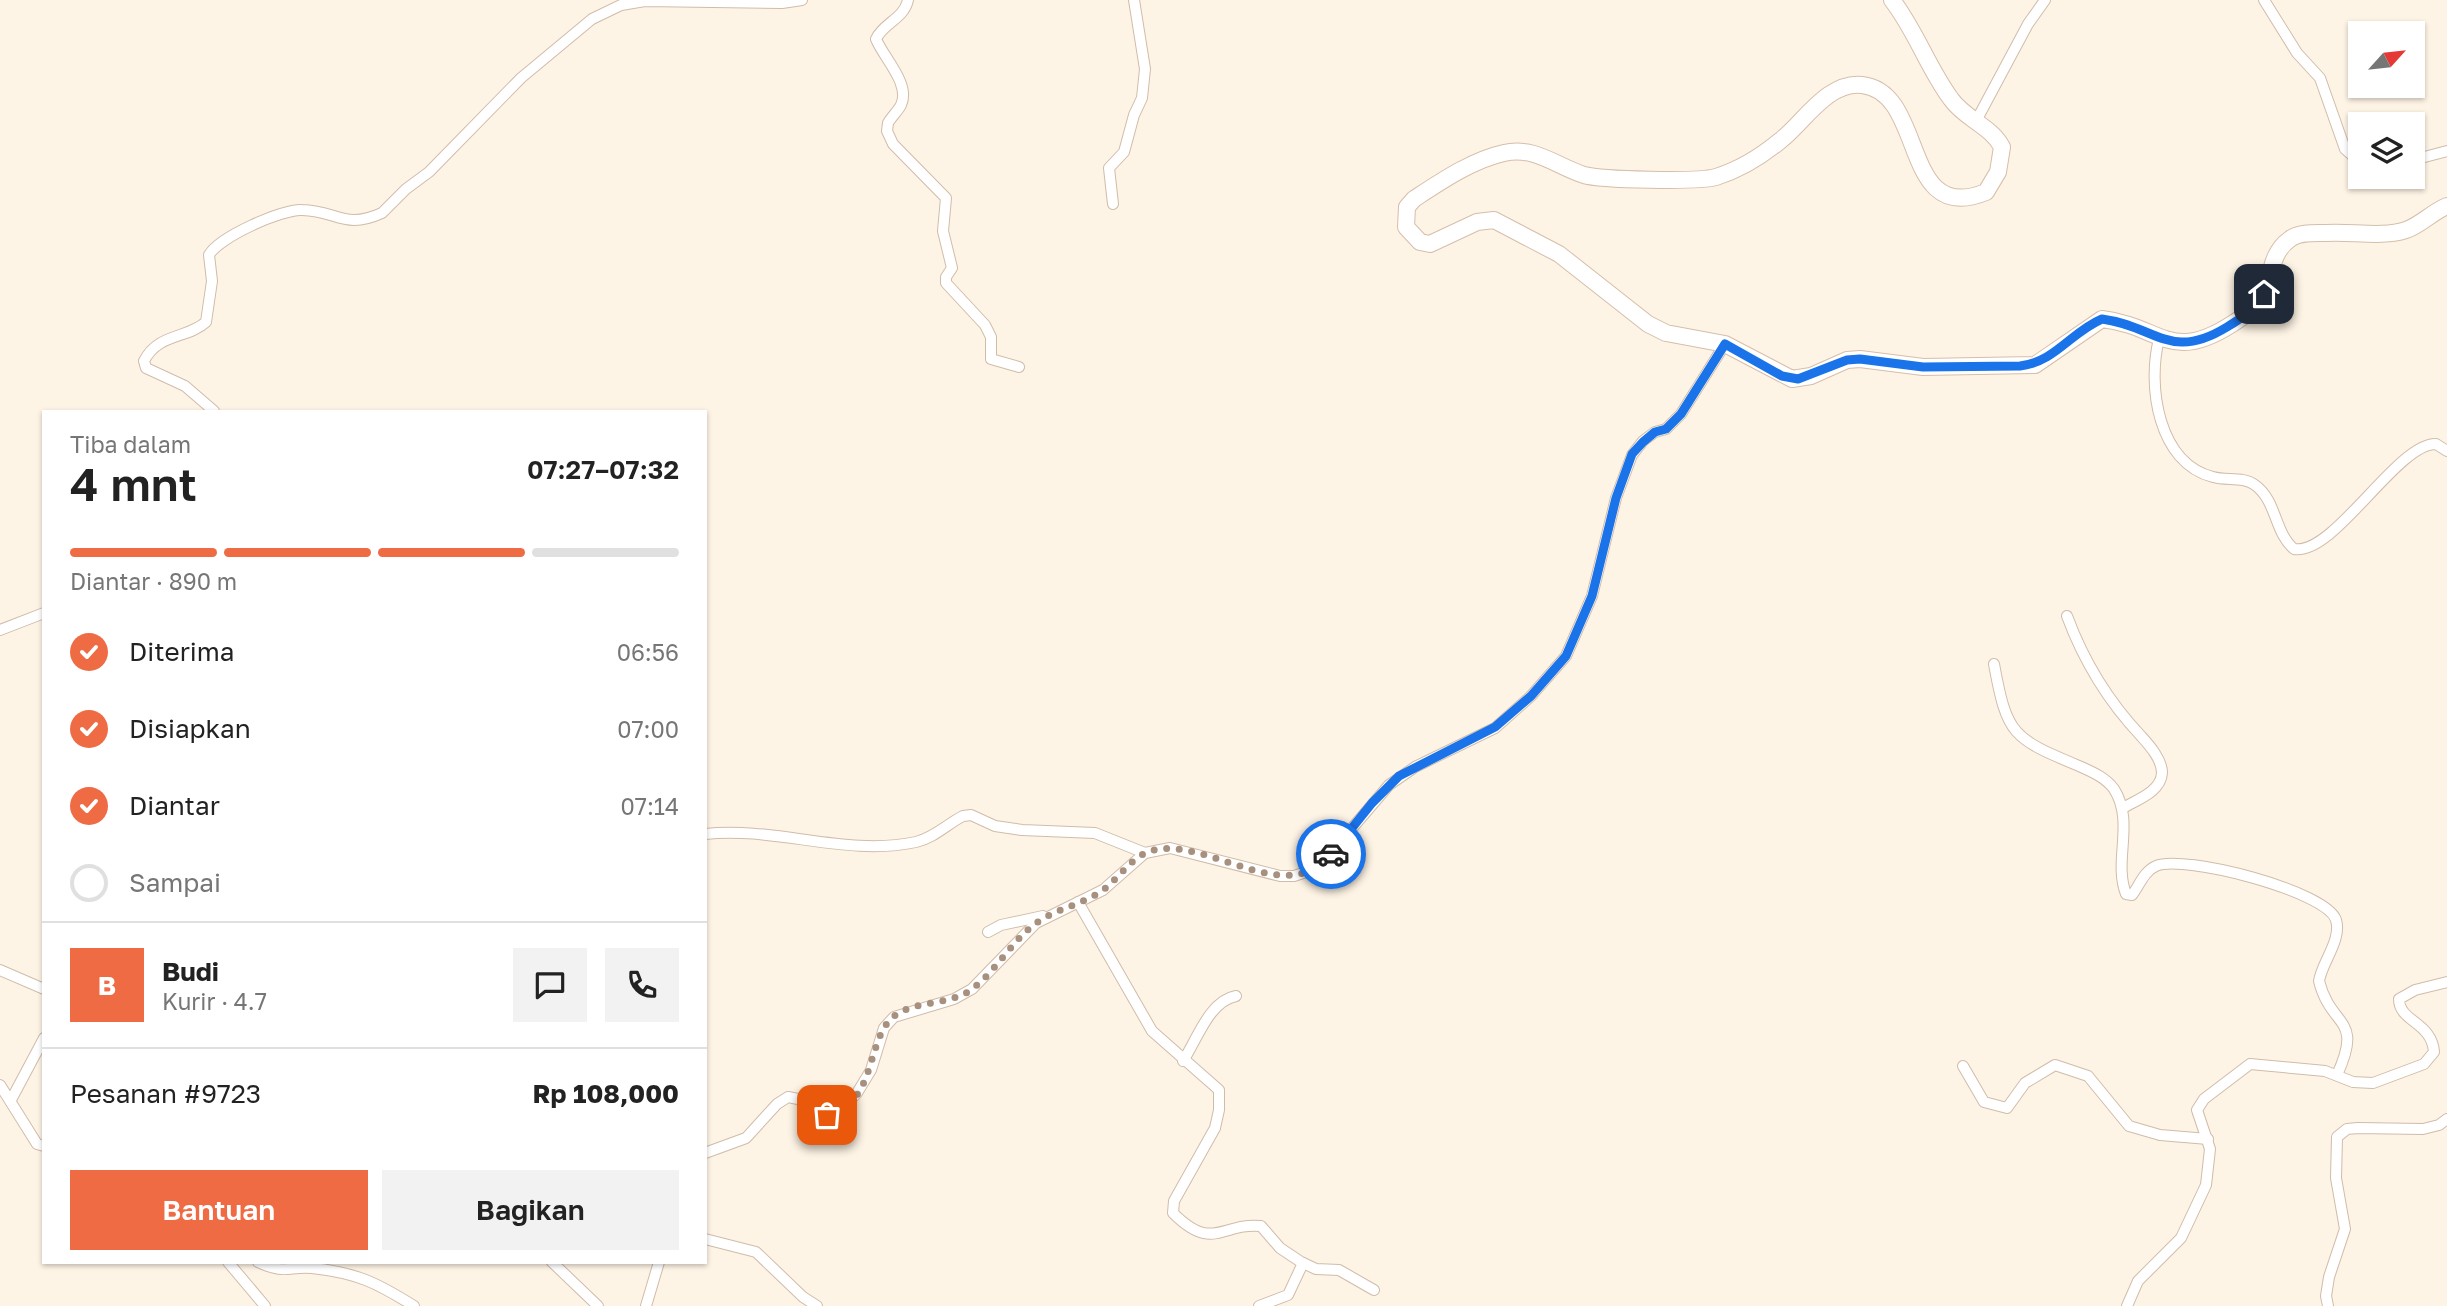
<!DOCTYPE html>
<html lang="id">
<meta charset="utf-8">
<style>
:root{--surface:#fff;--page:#f2f2f2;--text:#222;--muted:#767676;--line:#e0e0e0;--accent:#ef6b43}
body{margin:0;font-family:"Golos Text",sans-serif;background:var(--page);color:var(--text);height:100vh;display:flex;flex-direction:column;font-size:26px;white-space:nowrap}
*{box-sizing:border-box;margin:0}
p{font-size:23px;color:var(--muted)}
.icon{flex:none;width:38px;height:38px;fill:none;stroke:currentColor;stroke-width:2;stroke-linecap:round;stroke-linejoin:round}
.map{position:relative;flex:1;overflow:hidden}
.details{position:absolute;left:42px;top:410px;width:665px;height:854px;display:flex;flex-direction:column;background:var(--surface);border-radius:0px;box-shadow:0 2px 5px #0004}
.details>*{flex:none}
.needle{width:46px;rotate:63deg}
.buttons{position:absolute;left:2348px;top:21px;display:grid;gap:14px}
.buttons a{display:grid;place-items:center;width:77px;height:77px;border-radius:0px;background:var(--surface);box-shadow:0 2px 5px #0004;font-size:35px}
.pin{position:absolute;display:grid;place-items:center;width:60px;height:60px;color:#fff;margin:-30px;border-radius:14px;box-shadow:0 4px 10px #0006}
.courier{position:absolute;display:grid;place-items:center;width:70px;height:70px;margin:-35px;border:5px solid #1a73e8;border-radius:50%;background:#fff;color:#222;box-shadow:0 2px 9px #0007}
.summary em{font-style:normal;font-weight:600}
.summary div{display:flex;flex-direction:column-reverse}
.summary{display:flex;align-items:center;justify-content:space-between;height:119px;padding:0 28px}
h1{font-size:46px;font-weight:600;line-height:52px}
.bar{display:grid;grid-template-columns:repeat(4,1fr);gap:10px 7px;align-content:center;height:84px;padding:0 28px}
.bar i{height:9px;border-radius:5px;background:var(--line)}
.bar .current{background:var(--accent)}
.bar p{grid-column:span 4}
.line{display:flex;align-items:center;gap:18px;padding:0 28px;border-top:2px solid var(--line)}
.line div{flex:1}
.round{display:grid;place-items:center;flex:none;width:74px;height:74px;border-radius:0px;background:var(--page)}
ol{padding:0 28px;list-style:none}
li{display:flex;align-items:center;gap:21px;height:77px}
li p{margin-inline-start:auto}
li .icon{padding:7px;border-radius:50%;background:var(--accent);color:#fff;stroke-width:4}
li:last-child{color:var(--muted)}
li i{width:38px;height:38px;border:4px solid var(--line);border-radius:50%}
.action{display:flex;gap:14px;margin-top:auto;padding:14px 28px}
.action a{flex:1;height:80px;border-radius:0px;background:var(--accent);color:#fff;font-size:28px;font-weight:600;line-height:80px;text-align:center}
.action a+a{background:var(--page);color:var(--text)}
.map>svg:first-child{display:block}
</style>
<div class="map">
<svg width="2447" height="1306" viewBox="0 0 2447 1306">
<rect width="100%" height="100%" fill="#fef4e5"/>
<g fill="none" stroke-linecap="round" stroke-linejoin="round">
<defs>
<g id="street">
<path d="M 908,0 C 904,19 883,23 876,39 C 883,57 911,84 901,105 C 898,111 892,116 888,123 L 887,131 L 893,144 L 946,198 L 943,231 L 952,268 L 946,277 L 946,283 L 985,325 L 991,337 L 991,359 L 1019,367"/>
<polyline points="2264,0 2297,53 2320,78 2345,149 2361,163"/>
<polyline points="1975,123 2028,24 2045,0"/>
<polyline points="2413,160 2447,151"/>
<polyline points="1113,204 1109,168 1124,152 1134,115 1142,98 1145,69 1134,0"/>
<path d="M 2159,339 C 2147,386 2158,463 2213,477 C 2227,481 2243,476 2255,485 C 2277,501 2274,532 2294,549 C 2334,556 2397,443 2436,444 L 2447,451"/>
<path d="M 214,411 L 185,386 L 146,368 L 144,361 C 158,333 187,339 206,322 L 212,281 L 209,255 C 219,237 282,209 302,210 C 338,211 344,230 382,213 L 406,189 L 429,172 L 521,78 L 592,19 L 621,5 L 645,1 L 782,3 L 802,0"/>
<path d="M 2067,616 C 2084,662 2107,700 2141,736 C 2149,745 2162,759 2162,773 C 2161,792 2136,800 2123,808"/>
<polyline points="0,630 44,613"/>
<path d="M 1994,664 C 2007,735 2012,738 2079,766 C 2092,772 2105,777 2114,789 C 2135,822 2113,861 2126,894 L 2132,895 C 2139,886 2144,871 2156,866 C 2183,854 2327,891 2336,920 C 2342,940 2322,962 2319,981 C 2331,1029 2364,1016 2337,1075"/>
<path d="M 705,834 C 775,826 847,857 916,842 C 934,838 947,824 963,816 L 971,815 L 995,826 L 1022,830 L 1095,833 L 1145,853"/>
<path d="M 1078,902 L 1152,1031 L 1219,1090 L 1219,1110 L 1215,1128 L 1174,1201 L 1173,1213 C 1213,1253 1222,1222 1261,1226 L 1280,1248 L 1301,1262 L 1316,1269 L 1339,1270 L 1374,1290"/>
<polyline points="988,932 1001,925 1043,916"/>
<polyline points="0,970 44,989"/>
<path d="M 1183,1061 C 1197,1040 1209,1001 1236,996"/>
<polyline points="1963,1066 1984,1102 2007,1108 2025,1083 2055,1065 2088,1076 2129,1126 2160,1135 2208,1139"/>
<polyline points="0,1085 37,1144 44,1146"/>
<polyline points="11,1100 44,1038"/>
<polyline points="705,1153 746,1138 777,1104 788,1097 798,1099 821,1114 841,1110 857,1093 871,1070 884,1028 894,1017 954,999 972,989 1036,923 1103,890 1145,853 1170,848 1280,876 1294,876 1318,868 1389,785 1415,767 1495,728 1531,696 1566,656 1592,596 1616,498 1632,455 1643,441 1655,432 1666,429 1681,414 1725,344"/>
<polyline points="705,1239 756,1252 803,1297 817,1306"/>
<polyline points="228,1262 265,1306"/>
<path d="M 258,1262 C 286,1275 288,1266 312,1268 C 358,1273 377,1283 414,1306"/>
<polyline points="552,1262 598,1306"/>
<polyline points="646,1306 659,1262"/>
<polyline points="1259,1306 1288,1295 1303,1263"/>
<path d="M 2127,1306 L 2138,1281 L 2181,1238 L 2206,1185 L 2210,1149 L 2197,1110 L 2204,1099 L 2250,1064 L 2325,1071 L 2353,1082 L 2373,1083 L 2424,1064 L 2434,1052 C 2432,1022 2399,1022 2399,999 L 2415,990 L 2447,982"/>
<polyline points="2328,1306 2326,1296 2329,1277 2345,1229 2336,1178 2337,1137 2347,1129 2358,1128 2423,1129 2439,1125 2447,1119"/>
</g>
<path id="secondary" d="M 1892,0 C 1916,31 1928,68 1951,99 C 1965,119 1991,126 2002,147 L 1998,172 L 1986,192 C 1900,227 1927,92 1862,85 C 1828,81 1804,122 1781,140 C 1763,155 1739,170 1716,177 C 1699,182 1601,180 1584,175 C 1556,166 1535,146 1504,153 C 1472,160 1440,182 1414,199 L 1407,207 L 1406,227 L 1420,242 L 1430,244 L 1477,222 L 1494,220 L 1559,254 L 1648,324 L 1666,333 L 1725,344 L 1792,379 L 1811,376 L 1847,360 L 1860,359 L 1923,367 L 2035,365 L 2102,319 C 2161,326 2170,364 2232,324 C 2243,317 2257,308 2263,296 C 2272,276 2270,253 2290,239 C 2299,232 2314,233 2326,233 C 2350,231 2383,238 2406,230 C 2421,225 2432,212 2447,206"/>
</defs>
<!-- street casing -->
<use href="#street" stroke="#d0bcaa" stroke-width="12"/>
<!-- secondary casing -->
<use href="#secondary" stroke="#d6beaa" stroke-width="18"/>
<!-- street -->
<use href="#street" stroke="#fff" stroke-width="10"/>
<!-- secondary -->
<use href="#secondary" stroke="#fff" stroke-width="16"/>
</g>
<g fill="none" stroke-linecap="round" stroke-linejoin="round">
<!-- done -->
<path stroke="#a8907f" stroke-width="7" stroke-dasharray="0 12.6" d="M 827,1115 C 874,1105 867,1046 889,1021 C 908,999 949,1007 972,989 C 996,971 1011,942 1035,924 C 1055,909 1081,905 1102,891 C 1115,881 1124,868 1137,858 C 1189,819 1283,916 1331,854"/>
<!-- route -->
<path stroke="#1a73e8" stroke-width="9" d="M 1331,854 L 1372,803 L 1399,776 L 1495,727 L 1531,696 L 1566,656 L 1592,596 L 1616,498 L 1632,454 L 1643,442 L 1655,432 L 1666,429 L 1681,414 L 1725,344 L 1782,376 L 1798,379 L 1847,360 L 1860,359 L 1923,367 L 2020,366 C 2055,362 2071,332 2102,319 C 2156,326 2170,362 2227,327 C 2242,318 2255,309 2264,294"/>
</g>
</svg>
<div class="buttons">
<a><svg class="needle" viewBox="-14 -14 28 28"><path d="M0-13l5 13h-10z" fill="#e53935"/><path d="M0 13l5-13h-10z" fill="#767676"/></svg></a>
<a><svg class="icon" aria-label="layers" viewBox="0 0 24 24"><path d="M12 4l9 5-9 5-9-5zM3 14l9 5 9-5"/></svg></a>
</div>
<div class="pin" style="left:827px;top:1115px;background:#ea580c"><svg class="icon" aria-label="bag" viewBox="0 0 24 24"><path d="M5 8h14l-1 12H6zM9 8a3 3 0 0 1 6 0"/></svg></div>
<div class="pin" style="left:2264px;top:294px;background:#1f2937"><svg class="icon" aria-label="home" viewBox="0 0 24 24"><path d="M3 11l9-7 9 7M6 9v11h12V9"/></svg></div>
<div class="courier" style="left:1331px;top:854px"><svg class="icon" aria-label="car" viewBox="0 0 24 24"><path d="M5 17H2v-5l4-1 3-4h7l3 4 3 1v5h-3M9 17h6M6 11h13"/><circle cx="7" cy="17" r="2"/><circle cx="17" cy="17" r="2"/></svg></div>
<section class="details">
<div class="summary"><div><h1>4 mnt</h1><p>Tiba dalam</p></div><em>07:27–07:32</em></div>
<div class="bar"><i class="current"></i><i class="current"></i><i class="current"></i><i></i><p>Diantar · 890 m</p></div>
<ol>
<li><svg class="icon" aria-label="check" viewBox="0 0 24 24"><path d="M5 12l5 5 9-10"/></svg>Diterima<p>06:56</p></li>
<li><svg class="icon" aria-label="check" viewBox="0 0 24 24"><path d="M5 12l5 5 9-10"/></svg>Disiapkan<p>07:00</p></li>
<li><svg class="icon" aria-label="check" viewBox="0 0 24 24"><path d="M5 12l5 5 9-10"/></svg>Diantar<p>07:14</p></li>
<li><i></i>Sampai</li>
</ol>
<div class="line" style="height:126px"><b class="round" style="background:var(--accent);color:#fff">B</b><div><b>Budi</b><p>Kurir · 4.7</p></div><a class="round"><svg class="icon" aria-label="chat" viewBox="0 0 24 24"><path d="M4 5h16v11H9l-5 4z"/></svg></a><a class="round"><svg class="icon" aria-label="phone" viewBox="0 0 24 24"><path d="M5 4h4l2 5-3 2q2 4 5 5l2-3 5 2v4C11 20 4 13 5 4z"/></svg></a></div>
<div class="line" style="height:91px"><div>Pesanan #9723</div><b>Rp 108,000</b></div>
<div class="action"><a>Bantuan</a><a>Bagikan</a></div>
</section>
</div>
